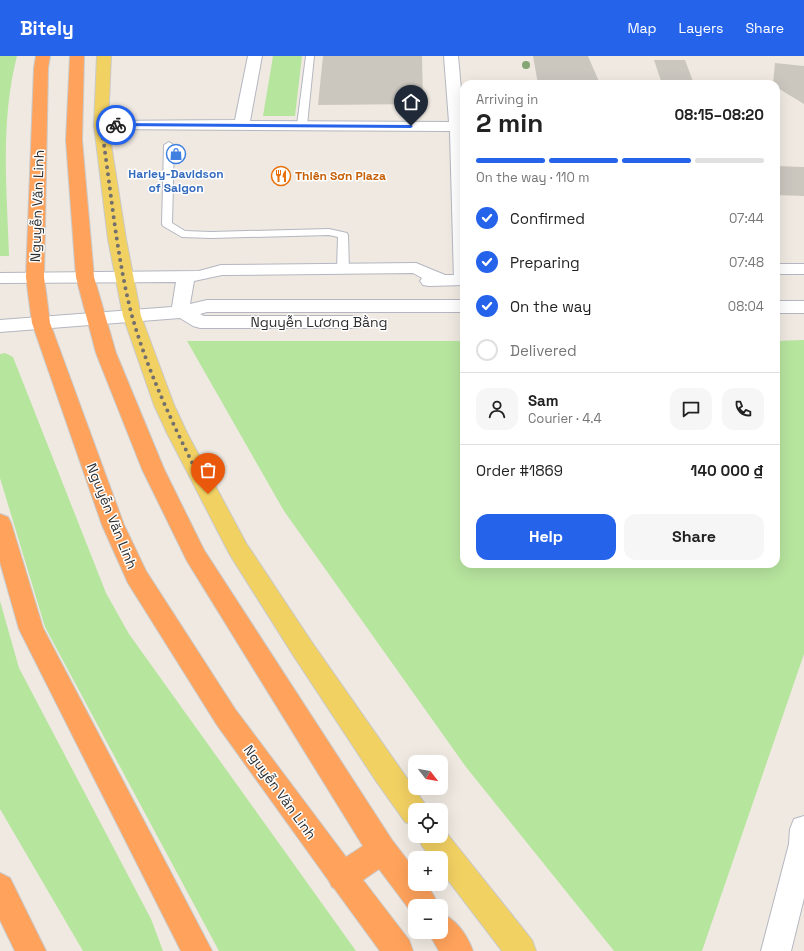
<!DOCTYPE html>
<meta charset="utf-8">
<style>
:root{--surface:#fff;--page:#f6f6f6;--text:#222;--muted:#767676;--line:#e0e0e0;--accent:#2563eb}
body{margin:0;font-family:"Space Grotesk",sans-serif;background:var(--page);color:var(--text);height:100vh;display:flex;flex-direction:column;font-size:15px;white-space:nowrap}
*{box-sizing:border-box;margin:0}
p{font-size:13px;color:var(--muted)}
.icon{flex:none;width:22px;height:22px;fill:none;stroke:currentColor;stroke-width:2;stroke-linecap:round;stroke-linejoin:round}
.map{position:relative;flex:1;overflow:hidden}
.side{position:absolute;left:460px;top:24px;width:320px;height:488px;display:flex;flex-direction:column;background:var(--surface);border-radius:12px;box-shadow:0 4px 16px #0002}
.side>*{flex:none}
.needle{width:26px;rotate:121deg}
.buttons{position:absolute;left:408px;top:699px;display:grid;gap:8px}
.buttons a{display:grid;place-items:center;width:40px;height:40px;border-radius:8px;background:var(--surface);box-shadow:0 4px 16px #0002;font-size:20px}
.pin{position:absolute;display:grid;place-items:center;width:34px;height:34px;color:#fff;margin:-41px -17px;border-radius:50% 50% 50% 0;rotate:-45deg;box-shadow:0 0 4px #0007}
.pin .icon{rotate:45deg}
.courier{position:absolute;display:grid;place-items:center;width:40px;height:40px;margin:-20px;border:3px solid #2563eb;border-radius:50%;background:#fff;color:#222;box-shadow:0 1px 5px #0007}
.headline em{font-style:normal;font-weight:700}
.headline div{display:flex;flex-direction:column-reverse}
.headline{display:flex;align-items:center;justify-content:space-between;height:68px;padding:0 16px}
h1{font-size:26px;font-weight:700;line-height:30px}
.bar{display:grid;grid-template-columns:repeat(4,1fr);gap:6px 4px;align-content:center;height:48px;padding:0 16px}
.bar i{height:5px;border-radius:3px;background:var(--line)}
.bar .active{background:var(--accent)}
.bar p{grid-column:span 4}
.line{display:flex;align-items:center;gap:10px;padding:0 16px;border-top:1px solid var(--line)}
.line div{flex:1}
.round{display:grid;place-items:center;flex:none;width:42px;height:42px;border-radius:12px;background:var(--page)}
ol{padding:0 16px;list-style:none}
li{display:flex;align-items:center;gap:12px;height:44px}
li p{margin-inline-start:auto}
li .icon{padding:4px;border-radius:50%;background:var(--accent);color:#fff;stroke-width:4}
li:last-child{color:var(--muted)}
li i{width:22px;height:22px;border:2px solid var(--line);border-radius:50%}
.button{display:flex;gap:8px;margin-top:auto;padding:8px 16px}
.button a{flex:1;height:46px;border-radius:12px;background:var(--accent);color:#fff;font-size:16px;font-weight:700;line-height:46px;text-align:center}
.button a+a{background:var(--page);color:var(--text)}
header{display:flex;align-items:center;gap:24px;box-sizing:border-box;height:56px;padding:0 20px;background:var(--accent);color:#fff}
header strong{font-size:19px}
nav{display:flex;gap:22px;margin-inline-start:auto;font-size:14px}
.map>svg:first-child{display:block}
</style>
<header>
<strong>Bitely</strong>
<nav><a>Map</a><a>Layers</a><a>Share</a></nav>
</header>
<div class="map">
<svg width="804" height="895" viewBox="0 0 804 895">
<rect width="100%" height="100%" fill="#efe9e1"/>
<!-- green -->
<g fill="#b6e59e">
<path d="M 0,0 L 17,0 C 0,65 7,134 9,200 L 0,200 Z"/>
<polygon points="273,0 302,0 295,60 263,60"/>
<polygon points="804,284 804,598 702,895 614,895 466,711 284,455 187,285 464,285 464,508 776,508 776,285"/>
<polygon points="5,297 13,301 106,537 129,578 356,895 219,895 45,571 0,422 0,298"/>
<polygon points="0,545 19,612 151,863 163,895 83,895 0,753"/>
</g>
<!-- building -->
<g fill="#cbc7bf">
<polygon points="323,0 422,0 423,48 318,49"/>
<polygon points="533,0 588,0 600,28 538,28"/>
<polygon points="654,4 685,4 694,28 662,28"/>
<polygon points="775,7 804,10 804,48 776,31 776,28 773,28"/>
<polygon points="776,110 804,111 804,140 776,139"/>
</g>
<g fill="none" stroke-linecap="round" stroke-linejoin="round">
<defs>
<g id="lane">
<polygon points="306,0 314,0 307,69 302,72 297,69"/>
<polygon points="169,86 174,89 172,167 185,175 211,176 329,173 347,177 348,179 349,213 347,215 339,215 337,213 338,181 329,179 211,182 182,181 163,170 162,168 164,89"/>
</g>
<polygon id="street" points="248,0 262,0 250,65 449,66 444,0 458,0 464,66 464,229 457,228 454,224 450,75 101,73 96,72 94,69 96,66 101,65 235,64"/>
<g id="secondary">
<polygon points="416,207 445,219 464,219 464,229 429,230 423,229 420,225 422,222 413,217 222,219 194,225 190,248 207,244 464,244 464,256 207,256 200,258 204,260 356,260 363,262 365,266 363,270 356,272 200,272 193,270 180,262 0,276 0,264 172,251 176,226 0,227 0,217 199,215 221,209"/>
<rect x="776" y="208" width="28" height="10"/>
<rect x="776" y="245" width="28" height="12"/>
<polygon points="804,760 804,842 791,895 761,895 789,788 790,773 794,763"/>
</g>
<g id="primary">
<polygon points="97,0 111,0 108,69 126,183 141,260 174,349 187,377 246,487 311,585 425,748 428,754 415,754 415,770 405,766 376,725 293,599 230,499 167,377 154,349 123,260 108,183 94,69"/>
<polygon points="441,770 532,884 536,895 502,895 441,815 441,802 431,802 422,790 418,780 441,780"/>
</g>
<g id="highway">
<polygon points="36,0 50,0 48,12 44,221 50,267 124,469 146,515 235,653 346,801 363,790 187,505 142,413 96,297 76,221 66,84 70,0 84,0 82,84 94,221 116,297 164,413 204,494 392,784 415,814 415,828 426,828 434,840 439,850 415,850 415,861 379,813 363,824 409,884 413,895 380,895 334,832 332,831 329,825 217,669 128,527 102,469 32,267 26,221 34,12"/>
<polygon points="0,458 8,461 11,467 43,572 212,895 181,895 19,573 0,506"/>
<polygon points="0,817 10,822 46,895 15,895 0,864"/>
<path d="M 441,857 C 457,864 467,879 473,895 L 439,895 L 428,876 L 441,876 Z"/>
</g>
</defs>
<!-- lane casing -->
<use href="#lane" stroke="#b4b7c1" stroke-width="2"/>
<!-- street casing -->
<use href="#street" stroke="#b4b7c1" stroke-width="2"/>
<!-- secondary casing -->
<use href="#secondary" stroke="#b4b7c1" stroke-width="2"/>
<!-- primary casing -->
<use href="#primary" stroke="#c9c9c9" stroke-width="2"/>
<!-- highway casing -->
<use href="#highway" stroke="#c9c9c9" stroke-width="2"/>
<!-- lane -->
<use href="#lane" fill="#fff" fill-rule="evenodd"/>
<!-- street -->
<use href="#street" fill="#fff" fill-rule="evenodd"/>
<!-- secondary -->
<use href="#secondary" fill="#fff" fill-rule="evenodd"/>
<!-- primary -->
<use href="#primary" fill="#f2d163" fill-rule="evenodd"/>
<!-- highway -->
<use href="#highway" fill="#ffa35c" fill-rule="evenodd"/>
</g>
<!-- trees -->
<circle fill="#84a574" cx="526" cy="9" r="4"/>
<!-- route -->
<polygon fill="#2563eb" points="116,67 411,69 413,70 411,72 115,70"/>
<g fill="none" stroke-linecap="round" stroke-linejoin="round">
<!-- done -->
<path stroke="#726f6d" stroke-width="4" stroke-dasharray="0 7.2" d="M 116,69 L 101,69 C 111,132 116,199 132,260 C 150,323 179,381 208,438"/>
</g>
<!-- icons -->
<defs>
<symbol id="shop-ring" viewBox="-11 -11 22 22"><circle r="9.5" fill="#fff" stroke="#3f7fe0" stroke-width="1.5"/><path d="M-5-2.5h2.3a2.7 3.5 0 0 1 5.4 0H5L5.5 6h-11ZM-1.5-2.5h3a1.5 2.3 0 0 0-3 0Z" fill="#3f7fe0"/></symbol>
<symbol id="restaurant-ring" viewBox="-11 -11 22 22"><circle r="9.5" fill="#fff" stroke="#e8710a" stroke-width="1.5"/><path d="M-5-6h1v4h1v-4h1v4h1v-4h1v5L-1.5 .5V6h-2V.5L-5-1ZM5-6V6H3V1.5H1.5Q1.5-4 5-6Z" fill="#e8710a"/></symbol>
</defs>
<g fill-rule="evenodd">
<use href="#shop-ring" x="165" y="87" width="22" height="22"/>
<use href="#restaurant-ring" x="270" y="109" width="22" height="22"/>
</g>
<g text-anchor="middle" dominant-baseline="central" stroke-width="3" stroke-linejoin="round" paint-order="stroke">
<!-- far-shop labels -->
<g font-size="12" font-weight="bold" fill="#366cbe" stroke="#fff">
<text x="176" y="118">Harley-Davidson<tspan x="176" dy="14">of Saigon</tspan></text>
</g>
<!-- far-food labels -->
<g font-size="12" font-weight="bold" fill="#c56008" stroke="#fff" text-anchor="start">
<text x="295" y="120">Thiên Sơn Plaza</text>
</g>
<!-- street labels -->
<g font-size="14" fill="#2e2e2e" stroke="#fff">
<text transform="translate(37 150) rotate(-88)">Nguyễn Văn Linh</text>
<text x="319" y="266">Nguyễn Lương Bằng</text>
<text transform="translate(112 460) rotate(68)">Nguyễn Văn Linh</text>
<text transform="translate(280 736) rotate(54)">Nguyễn Văn Linh</text>
</g>
</g>
</svg>
<div class="buttons">
<a><svg class="needle" viewBox="-14 -14 28 28"><path d="M0-13l5 13h-10z" fill="#e53935"/><path d="M0 13l5-13h-10z" fill="#767676"/></svg></a>
<a><svg class="icon" aria-label="locate" viewBox="0 0 24 24"><circle cx="12" cy="12" r="6"/><path d="M12 2v4M12 18v4M2 12h4M18 12h4"/></svg></a>
<a>+</a>
<a>−</a>
</div>
<div class="pin" style="left:208px;top:438px;background:#ea580c"><svg class="icon" aria-label="bag" viewBox="0 0 24 24"><path d="M5 8h14l-1 12H6zM9 8a3 3 0 0 1 6 0"/></svg></div>
<div class="pin" style="left:411px;top:70px;background:#1f2937"><svg class="icon" aria-label="home" viewBox="0 0 24 24"><path d="M3 11l9-7 9 7M6 9v11h12V9"/></svg></div>
<div class="courier" style="left:116px;top:69px"><svg class="icon" aria-label="bike" viewBox="0 0 24 24"><circle cx="6" cy="16" r="4"/><circle cx="18" cy="16" r="4"/><path d="M6 16l4-8h5l3 8M10 8l3 8H6M13 5h3"/></svg></div>
<section class="side">
<div class="headline"><div><h1>2 min</h1><p>Arriving in</p></div><em>08:15–08:20</em></div>
<div class="bar"><i class="active"></i><i class="active"></i><i class="active"></i><i></i><p>On the way · 110 m</p></div>
<ol>
<li><svg class="icon" aria-label="check" viewBox="0 0 24 24"><path d="M5 12l5 5 9-10"/></svg>Confirmed<p>07:44</p></li>
<li><svg class="icon" aria-label="check" viewBox="0 0 24 24"><path d="M5 12l5 5 9-10"/></svg>Preparing<p>07:48</p></li>
<li><svg class="icon" aria-label="check" viewBox="0 0 24 24"><path d="M5 12l5 5 9-10"/></svg>On the way<p>08:04</p></li>
<li><i></i>Delivered</li>
</ol>
<div class="line" style="height:72px"><a class="round"><svg class="icon" aria-label="person" viewBox="0 0 24 24"><circle cx="12" cy="8" r="4"/><path d="M4 21q1-7 8-7t8 7"/></svg></a><div><b>Sam</b><p>Courier · 4.4</p></div><a class="round"><svg class="icon" aria-label="chat" viewBox="0 0 24 24"><path d="M4 5h16v11H9l-5 4z"/></svg></a><a class="round"><svg class="icon" aria-label="phone" viewBox="0 0 24 24"><path d="M5 4h4l2 5-3 2q2 4 5 5l2-3 5 2v4C11 20 4 13 5 4z"/></svg></a></div>
<div class="line" style="height:52px"><div>Order #1869</div><b>140 000 ₫</b></div>
<div class="button"><a>Help</a><a>Share</a></div>
</section>
</div>
